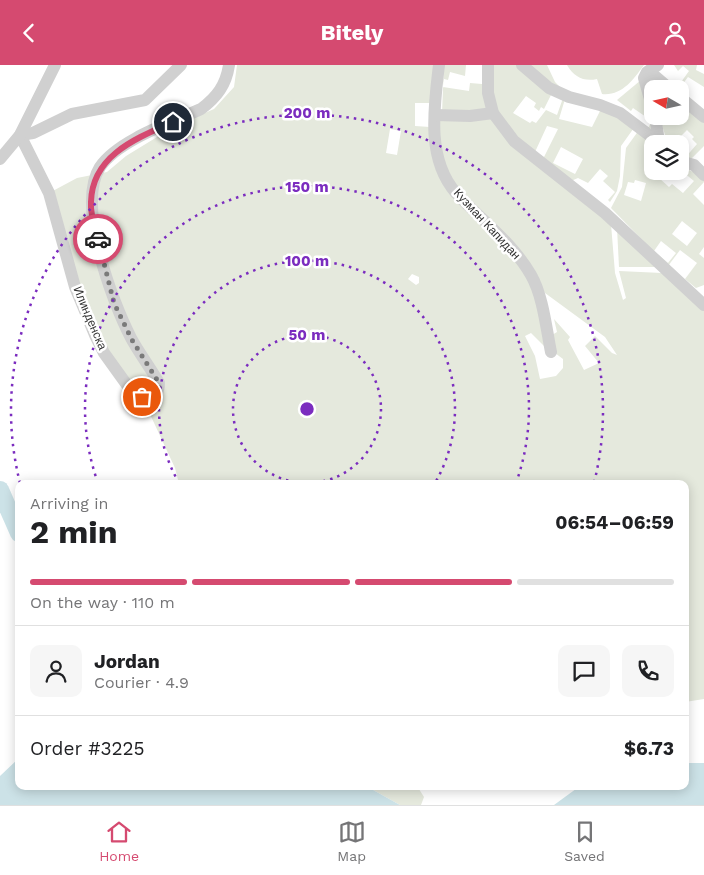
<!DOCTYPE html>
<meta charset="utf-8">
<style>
:root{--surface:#fff;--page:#f6f6f6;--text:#202124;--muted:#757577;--line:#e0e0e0;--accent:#d54a70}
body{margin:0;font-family:"Work Sans",sans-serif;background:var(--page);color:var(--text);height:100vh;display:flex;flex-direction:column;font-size:19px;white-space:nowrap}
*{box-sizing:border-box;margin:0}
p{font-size:16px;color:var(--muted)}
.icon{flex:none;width:28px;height:28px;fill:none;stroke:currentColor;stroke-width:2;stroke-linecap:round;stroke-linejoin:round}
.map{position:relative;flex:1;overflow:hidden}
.panel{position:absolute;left:15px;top:415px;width:674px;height:310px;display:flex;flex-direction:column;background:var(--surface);border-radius:10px;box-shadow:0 2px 12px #0003}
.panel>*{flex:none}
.needle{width:32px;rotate:279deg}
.controls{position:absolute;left:644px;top:15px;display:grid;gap:10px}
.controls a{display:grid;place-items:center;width:45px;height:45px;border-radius:10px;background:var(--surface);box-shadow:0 2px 12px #0003;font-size:25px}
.pin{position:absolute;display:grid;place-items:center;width:42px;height:42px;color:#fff;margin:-21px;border:2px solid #fff;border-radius:50%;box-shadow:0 1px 5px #0007}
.courier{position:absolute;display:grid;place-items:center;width:50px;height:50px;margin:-25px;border:4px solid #d54a70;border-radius:50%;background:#fff;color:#222;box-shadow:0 1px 6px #0007}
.summary em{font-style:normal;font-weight:700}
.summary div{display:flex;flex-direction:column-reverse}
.summary{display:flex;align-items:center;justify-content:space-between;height:85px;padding:0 15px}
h1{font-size:32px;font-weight:700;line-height:38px}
.bar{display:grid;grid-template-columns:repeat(4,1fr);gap:8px 5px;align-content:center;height:60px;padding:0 15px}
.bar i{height:6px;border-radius:4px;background:var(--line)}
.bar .active{background:var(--accent)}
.bar p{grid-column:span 4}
.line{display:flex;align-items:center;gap:12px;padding:0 15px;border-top:1px solid var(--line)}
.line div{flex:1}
.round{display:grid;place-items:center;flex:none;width:52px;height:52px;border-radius:10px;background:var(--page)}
header{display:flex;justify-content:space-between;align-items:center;height:65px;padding:0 15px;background:var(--accent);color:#fff;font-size:22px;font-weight:700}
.tab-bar{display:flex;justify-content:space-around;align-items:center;height:70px;border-top:1px solid var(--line);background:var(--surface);font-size:14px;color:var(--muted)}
.tab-bar a{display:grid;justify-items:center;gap:2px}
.tab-bar .active{color:var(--accent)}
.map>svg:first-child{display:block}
</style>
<header><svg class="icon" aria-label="back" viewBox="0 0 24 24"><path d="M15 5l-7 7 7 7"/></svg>Bitely<svg class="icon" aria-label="person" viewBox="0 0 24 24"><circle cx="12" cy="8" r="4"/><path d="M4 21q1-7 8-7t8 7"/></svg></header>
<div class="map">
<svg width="704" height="740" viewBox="0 0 704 740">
<rect width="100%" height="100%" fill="#fff"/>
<!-- green -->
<g fill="#e5e9dd" fill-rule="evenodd">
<path d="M 237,0 L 435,0 C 431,34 424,78 439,110 C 451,138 481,156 501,176 C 528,203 544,247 547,284 L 531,268 L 525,271 L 535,291 L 540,314 L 556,311 L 563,303 L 563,294 L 555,288 L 552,270 L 557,267 L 554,254 L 570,272 L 568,275 L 584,305 L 599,298 L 585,281 L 595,271 L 612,288 L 617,290 L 605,272 L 545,228 L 533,207 L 514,182 L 454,118 C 441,100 439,77 439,56 L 464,55 L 491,50 L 517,83 L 607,154 L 611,159 L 615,208 L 623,235 L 626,233 L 619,206 L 662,208 L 704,245 L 704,634 L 685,637 L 685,419 L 179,419 L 175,403 L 142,332 L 127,320 L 104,288 L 95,270 L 75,222 L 49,128 L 77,113 L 107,107 L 126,91 L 175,61 L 214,44 L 234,22 ZM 415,38 L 430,38 L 430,62 L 415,61 ZM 390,64 L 401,66 L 397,90 L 386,88 ZM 412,209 L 419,212 L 419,218 L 416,220 L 408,214 Z"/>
<polygon points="444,0 466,0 465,11 450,7 448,15 444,14 443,22 469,26 470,18 482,19 489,46 442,48"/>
<path d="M 491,0 L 519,0 L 552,28 L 544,44 L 541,42 L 539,46 L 534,42 L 536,38 L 526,31 L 513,48 L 530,58 L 532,56 L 536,58 L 546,45 L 557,50 L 563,33 L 565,34 L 559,54 L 592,62 L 601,44 L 576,37 L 602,42 L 636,60 L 621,81 L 620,111 L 617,126 L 610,137 L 608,135 L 615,127 L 603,116 L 608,111 L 600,104 L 588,118 L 578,113 L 571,116 C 546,98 504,73 494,42 C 489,29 490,14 491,0 ZM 547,61 L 558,64 L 544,92 L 535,87 ZM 561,82 L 583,94 L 575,109 L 553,98 Z"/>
<polygon points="527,0 547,0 555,17 567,29"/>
<path d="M 567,0 L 644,0 C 633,15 622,31 602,29 L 597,14 C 584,17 574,12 567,0 Z"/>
<polygon points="674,0 697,0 696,5 704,9 704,22 688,12 679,24 676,24 689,6 683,1 678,6"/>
<polygon points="641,15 655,60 652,64 648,63 652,56 633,43 631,46 617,35"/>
<polygon points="680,37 704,55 704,81 691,94 684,94 697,79 692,74 694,72 687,65 673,79 668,79 659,51 680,51"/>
<path d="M 639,65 L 652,79 L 652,106 L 665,106 L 659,113 L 669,122 L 672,119 L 683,128 L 694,116 L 683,107 L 680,111 L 675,106 L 680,106 L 680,100 L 704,113 L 704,117 L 693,129 L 704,140 L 704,182 L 699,189 L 704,193 L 704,220 L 696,223 L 685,214 L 697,198 L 680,185 L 668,201 L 611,143 L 622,122 L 626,83 ZM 635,115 L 646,118 L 641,136 L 624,130 L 628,117 L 634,118 ZM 682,156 L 697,168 L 687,181 L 672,169 ZM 661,176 L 676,188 L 668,198 L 654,186 Z"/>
<polygon points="617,163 656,202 619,202"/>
<polygon points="366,721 417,721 424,732 421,740 400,740"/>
</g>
<!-- water -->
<g fill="#cce2e7">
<polygon points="19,693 19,721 366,721 400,740 0,740 0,711"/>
<polygon points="685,698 704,698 704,740 554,740 580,721 685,721"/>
</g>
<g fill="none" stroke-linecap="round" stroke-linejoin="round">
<!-- river -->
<polyline stroke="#cce2e7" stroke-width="18" points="0,425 19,468"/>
<!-- minor -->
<g stroke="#d0d0d0" stroke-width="12">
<path d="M 181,0 L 145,35 L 72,49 L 33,68 L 20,70 L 49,128 L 75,222 L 95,270 L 104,288 L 127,320 L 136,328 L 150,333 C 157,329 159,326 159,318 C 150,302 139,288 131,273 C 112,236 76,140 100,102 C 118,75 172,57 201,44 C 217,32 226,20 229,0"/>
<path d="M 439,0 C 434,42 426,94 456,128 C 481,155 512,177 531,210 C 543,231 546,262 551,287"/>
<polyline points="488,0 488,28 493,48 514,76 605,148 704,240"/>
<polyline points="522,0 549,23 569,32 600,40 620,48 661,79"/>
<polyline points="649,6 670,24"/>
<polyline points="680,32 704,52"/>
<polyline points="652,41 644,13 647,7 658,0"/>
<polyline points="436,50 470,51 493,48"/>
<polyline points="655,51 659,77"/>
<polyline points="0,94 20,70 55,0"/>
<polyline points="680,96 694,100 704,110"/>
</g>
</g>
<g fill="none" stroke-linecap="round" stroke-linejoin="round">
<!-- done -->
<path stroke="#7a7a7a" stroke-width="5" stroke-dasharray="0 9" d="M 98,174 L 114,238 L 132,275 L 159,318 C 160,329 153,333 142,332"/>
<!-- route -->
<path stroke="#d54a70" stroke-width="6" d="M 98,174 C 95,163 90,149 91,137 C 92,90 137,73 173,57"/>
</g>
<!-- distance rings -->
<g fill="none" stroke="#7b2cbf" stroke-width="2.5" stroke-dasharray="2.5 5">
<circle cx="307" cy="344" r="74"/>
<path d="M179 418A148 148 0 1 1 435 418"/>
<path d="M98 418A222 222 0 1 1 516 418"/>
<path d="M20 418A296 296 0 1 1 594 418"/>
</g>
<g text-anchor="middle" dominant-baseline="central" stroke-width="5" stroke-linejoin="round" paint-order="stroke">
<!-- street labels -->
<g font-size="12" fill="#333" stroke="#fff">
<text transform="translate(487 159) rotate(47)">Кузман Капидан</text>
<text transform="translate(90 253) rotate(67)">Илинденска</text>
</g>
</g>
<circle cx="307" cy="344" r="8" fill="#7b2cbf" stroke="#fff" stroke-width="2.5"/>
<g font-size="15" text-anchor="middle" font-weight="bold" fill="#7b2cbf" stroke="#fff" stroke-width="5" stroke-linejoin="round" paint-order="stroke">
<text x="307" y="53">200 m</text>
<text x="307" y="127">150 m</text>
<text x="307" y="201">100 m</text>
<text x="307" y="275">50 m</text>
</g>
</svg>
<div class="controls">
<a><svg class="needle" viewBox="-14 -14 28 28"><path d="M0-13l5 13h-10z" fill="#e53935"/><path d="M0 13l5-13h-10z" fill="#757577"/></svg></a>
<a><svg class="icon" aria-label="layers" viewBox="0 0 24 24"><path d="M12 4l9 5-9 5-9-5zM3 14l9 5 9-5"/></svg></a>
</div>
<div class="pin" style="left:142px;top:332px;background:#ea580c"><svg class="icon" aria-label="bag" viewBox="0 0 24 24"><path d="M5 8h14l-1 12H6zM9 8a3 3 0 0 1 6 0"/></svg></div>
<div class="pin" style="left:173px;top:57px;background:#1f2937"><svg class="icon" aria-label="home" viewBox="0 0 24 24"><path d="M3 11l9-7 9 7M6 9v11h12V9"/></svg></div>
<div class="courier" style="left:98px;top:174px"><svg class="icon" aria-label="car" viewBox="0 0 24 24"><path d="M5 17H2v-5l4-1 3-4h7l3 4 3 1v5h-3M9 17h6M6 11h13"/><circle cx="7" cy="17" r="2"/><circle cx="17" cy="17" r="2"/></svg></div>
<section class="panel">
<div class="summary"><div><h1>2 min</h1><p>Arriving in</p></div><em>06:54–06:59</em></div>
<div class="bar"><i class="active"></i><i class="active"></i><i class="active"></i><i></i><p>On the way · 110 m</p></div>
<div class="line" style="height:90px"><a class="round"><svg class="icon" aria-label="person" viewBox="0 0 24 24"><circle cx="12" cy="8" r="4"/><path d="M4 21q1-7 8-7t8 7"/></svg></a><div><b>Jordan</b><p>Courier · 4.9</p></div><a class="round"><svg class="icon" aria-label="chat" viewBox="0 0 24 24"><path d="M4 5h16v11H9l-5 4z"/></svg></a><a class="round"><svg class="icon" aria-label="phone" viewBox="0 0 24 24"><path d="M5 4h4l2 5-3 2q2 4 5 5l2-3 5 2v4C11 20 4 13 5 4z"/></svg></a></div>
<div class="line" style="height:65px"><div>Order #3225</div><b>$6.73</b></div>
</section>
</div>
<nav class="tab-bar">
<a class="active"><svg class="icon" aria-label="home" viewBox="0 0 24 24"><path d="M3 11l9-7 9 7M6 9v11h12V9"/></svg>Home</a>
<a><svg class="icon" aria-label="map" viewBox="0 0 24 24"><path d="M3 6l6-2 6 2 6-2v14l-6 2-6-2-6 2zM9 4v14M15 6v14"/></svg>Map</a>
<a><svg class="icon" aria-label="saved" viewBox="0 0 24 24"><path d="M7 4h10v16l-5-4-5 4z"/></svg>Saved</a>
</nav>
